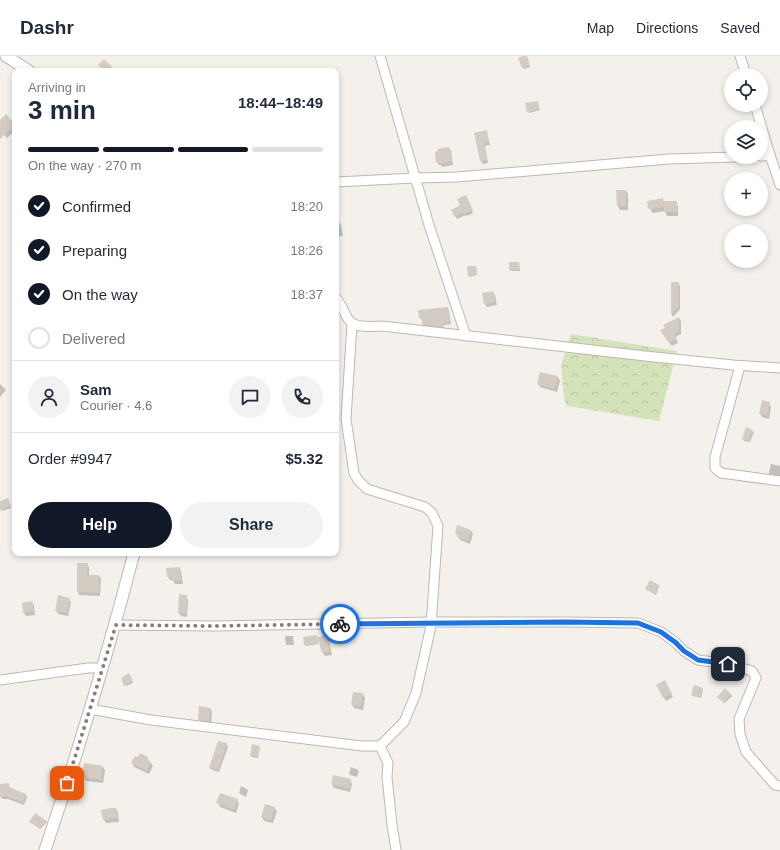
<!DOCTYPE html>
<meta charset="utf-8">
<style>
:root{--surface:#fff;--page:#f2f2f3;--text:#1f2937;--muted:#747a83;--line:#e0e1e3;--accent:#111827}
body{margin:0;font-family:Arial,sans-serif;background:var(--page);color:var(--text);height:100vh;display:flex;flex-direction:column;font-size:15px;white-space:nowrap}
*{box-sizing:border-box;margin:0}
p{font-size:13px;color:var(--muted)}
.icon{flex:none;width:22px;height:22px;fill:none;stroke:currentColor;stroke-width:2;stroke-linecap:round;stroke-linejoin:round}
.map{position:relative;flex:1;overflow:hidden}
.sheet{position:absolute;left:12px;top:12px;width:327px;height:488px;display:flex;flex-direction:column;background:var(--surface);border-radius:8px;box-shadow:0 2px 6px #0003}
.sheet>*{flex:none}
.tools{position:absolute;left:724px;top:12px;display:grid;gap:8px}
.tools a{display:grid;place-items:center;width:44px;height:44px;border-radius:50%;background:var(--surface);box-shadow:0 2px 6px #0003;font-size:20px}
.pin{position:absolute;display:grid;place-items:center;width:34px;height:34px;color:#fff;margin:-17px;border-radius:8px;box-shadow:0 2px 6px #0006}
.courier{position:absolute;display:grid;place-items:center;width:40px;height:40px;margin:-20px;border:3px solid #1a73e8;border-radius:50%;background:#fff;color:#222;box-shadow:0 1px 5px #0007}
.head em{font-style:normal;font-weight:800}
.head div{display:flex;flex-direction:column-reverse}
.head{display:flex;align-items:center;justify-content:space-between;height:68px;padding:0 16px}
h1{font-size:26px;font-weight:800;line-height:30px}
.bar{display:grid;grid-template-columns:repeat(4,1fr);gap:6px 4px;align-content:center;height:48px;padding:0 16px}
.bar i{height:5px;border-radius:3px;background:var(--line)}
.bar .active{background:var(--accent)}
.bar p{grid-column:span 4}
.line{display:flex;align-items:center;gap:10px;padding:0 16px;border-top:1px solid var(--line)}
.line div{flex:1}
.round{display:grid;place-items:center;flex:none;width:42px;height:42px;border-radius:21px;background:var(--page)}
ol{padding:0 16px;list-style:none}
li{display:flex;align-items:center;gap:12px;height:44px}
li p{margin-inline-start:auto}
li .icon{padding:4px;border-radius:50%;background:var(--accent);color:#fff;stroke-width:4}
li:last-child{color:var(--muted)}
li i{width:22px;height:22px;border:2px solid var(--line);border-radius:50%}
.button{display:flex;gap:8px;margin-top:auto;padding:8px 16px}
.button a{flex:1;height:46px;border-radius:24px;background:var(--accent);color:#fff;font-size:16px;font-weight:800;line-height:46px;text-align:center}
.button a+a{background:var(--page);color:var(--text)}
header{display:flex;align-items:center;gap:24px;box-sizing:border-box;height:56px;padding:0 20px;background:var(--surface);border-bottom:1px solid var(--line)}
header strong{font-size:19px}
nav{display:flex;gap:22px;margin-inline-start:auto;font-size:14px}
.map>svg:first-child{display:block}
</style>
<header>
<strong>Dashr</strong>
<nav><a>Map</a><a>Directions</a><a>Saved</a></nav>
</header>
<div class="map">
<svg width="780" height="794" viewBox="0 0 780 794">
<defs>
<pattern id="forest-crowns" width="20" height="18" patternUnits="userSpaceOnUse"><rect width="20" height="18" fill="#d5e3ba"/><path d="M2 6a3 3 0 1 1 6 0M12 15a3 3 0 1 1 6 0" fill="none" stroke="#b8c4a1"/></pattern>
</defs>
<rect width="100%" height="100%" fill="#f4f1ec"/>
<!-- forest -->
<polygon fill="url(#forest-crowns)" points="571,278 677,295 659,365 567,350 564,343 561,309"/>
<!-- shadow -->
<g fill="#0003">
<polygon points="526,0 530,11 524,13 519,3"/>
<polygon points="538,47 540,54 529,57 528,55"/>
<polygon points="6,60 15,71 15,75 7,82 0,74 0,65"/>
<polygon points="486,75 490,89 485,90 488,107 483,108 481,105 475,77"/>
<polygon points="449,92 451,95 453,109 442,111 441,109 439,109 437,106"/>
<polygon points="626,135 628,138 628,154 620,154 618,150"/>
<polygon points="467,143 473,157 467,160 466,159 457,163 452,154 461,149"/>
<polygon points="662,144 664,146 676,146 678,150 678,160 667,160 665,155 652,157 648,146"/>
<polygon points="336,166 339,166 341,169 343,180 336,181"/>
<polygon points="519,207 520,215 511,215 510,214"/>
<polygon points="476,211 477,219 469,221 469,219"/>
<polygon points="672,227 678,227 680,230 680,253 673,261 672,259"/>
<polygon points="493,236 495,239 497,249 487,251 485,248"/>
<polygon points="448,252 449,255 451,268 444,269 444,273 424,271 423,268 423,264 422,264 420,262"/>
<polygon points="679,262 681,265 681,278 675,281 678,287 672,290 663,278 666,272"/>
<polygon points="540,317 558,321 560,325 557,336 540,331 538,328"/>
<polygon points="0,328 6,334 0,341"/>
<polygon points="769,347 771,351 769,363 762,361 760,357"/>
<polygon points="753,375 754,376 750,386 744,385 743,383"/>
<polygon points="771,408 780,410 780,421 769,418 769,416"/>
<polygon points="8,445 11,452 2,455 0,446"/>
<polygon points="471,475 473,478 470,488 460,484 456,477"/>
<polygon points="87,508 89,511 89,520 99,520 101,523 100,540 79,539 78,536"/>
<polygon points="179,512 181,515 183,528 175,528 173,524 170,524 168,521"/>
<polygon points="659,530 659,531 656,539 646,533"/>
<polygon points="186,540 188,544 187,561 181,560 179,557"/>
<polygon points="69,543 71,546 68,560 58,558 56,554"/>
<polygon points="32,546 34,550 35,559 26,560 24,557"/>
<polygon points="285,580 293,580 294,589 286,589"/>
<polygon points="327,581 329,584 332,599 325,600 322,596"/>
<polygon points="317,582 318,588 306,590 305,588"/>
<polygon points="129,619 133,627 126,630 122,622"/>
<polygon points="664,625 673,641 666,645 657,629"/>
<polygon points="702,633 703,634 701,642 693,640 692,639"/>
<polygon points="363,638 365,642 363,654 354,652 352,648"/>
<polygon points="731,638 732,640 725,647 719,642"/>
<polygon points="210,652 212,656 211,668 201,667 199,663"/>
<polygon points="226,688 228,691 219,716 212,714 210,712"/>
<polygon points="260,691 258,702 251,701 251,700"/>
<polygon points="147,702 153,710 149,718 134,711 132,707"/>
<polygon points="103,711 105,714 103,727 86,725 84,721"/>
<polygon points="351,711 358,714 359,715 357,721 350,719 349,718"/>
<polygon points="350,724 352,728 350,736 334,732 332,728"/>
<polygon points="8,728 10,732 26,739 27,741 24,749 8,743 2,743 1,740"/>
<polygon points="241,730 248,734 246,741 239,737"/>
<polygon points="237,744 239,748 236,757 220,751 218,747"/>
<polygon points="274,752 277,755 273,767 264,765 262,761"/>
<polygon points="116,753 118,756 119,766 106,767 104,764"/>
<polygon points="47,765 47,766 40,773 31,766"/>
</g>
<!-- building -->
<g fill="#d4ccc3">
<polygon points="523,0 527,0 530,9 522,12 518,2"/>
<polygon points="104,3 116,15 105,15 98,9"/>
<polygon points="538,45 539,53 527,56 525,47"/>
<polygon points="6,58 15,69 0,83 0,64"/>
<polygon points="487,74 489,86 484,87 487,104 480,105 474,77"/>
<polygon points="449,91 452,105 439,108 439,106 436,106 435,96 438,95 437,93"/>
<polygon points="616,134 626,134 626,150 617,150"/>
<polygon points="466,139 473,154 464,158 463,156 455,161 451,154 460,149 457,143"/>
<polygon points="663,142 664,150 664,145 677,145 677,156 664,156 664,151 648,153 647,145"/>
<rect x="509" y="206" width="10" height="8"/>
<polygon points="467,210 476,210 477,218 468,220"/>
<polygon points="671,226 679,226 679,250 671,259"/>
<polygon points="493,235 495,246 484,248 482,237"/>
<polygon points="448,251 450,266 443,267 444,271 422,268 422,262 419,262 418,254"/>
<polygon points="679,261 679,275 674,277 677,283 669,287 660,274 665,272 663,269"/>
<polygon points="540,316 558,320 555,333 537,328"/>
<polygon points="762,344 770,346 767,360 759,358"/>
<polygon points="746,371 753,374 749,385 742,383"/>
<polygon points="8,442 11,450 0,454 0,445"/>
<polygon points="457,469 471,474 468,485 457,481 458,478 455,477"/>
<polygon points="77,507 88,507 87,519 99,519 99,537 77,536"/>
<polygon points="180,511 181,524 172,525 172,521 167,521 166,512"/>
<polygon points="650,524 659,529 655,538 645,533"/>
<polygon points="179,538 187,539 186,558 178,557"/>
<polygon points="58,539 70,542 67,557 55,555"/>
<polygon points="32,545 34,555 23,557 22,547"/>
<polygon points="317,579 318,587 304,589 303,581"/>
<polygon points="327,579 330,595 322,597 317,581"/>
<polygon points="129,617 133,625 124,630 121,622"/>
<polygon points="665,624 672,638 663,642 656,629"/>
<polygon points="694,629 703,632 700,641 691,639"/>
<polygon points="725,632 731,638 724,647 717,641"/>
<polygon points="353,636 363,637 361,650 351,649"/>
<polygon points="199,650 210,652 209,665 198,664"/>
<polygon points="218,685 227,687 218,714 209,712"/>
<polygon points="252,688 260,690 258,701 250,700"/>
<polygon points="140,697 148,701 148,704 151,706 147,715 131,707 135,700 138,701"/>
<polygon points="84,707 103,710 101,724 83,721"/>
<polygon points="333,719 351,723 349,733 331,728"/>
<polygon points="9,727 9,731 26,738 23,747 6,740 0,741 0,728"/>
<polygon points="220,737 238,743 234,754 216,747"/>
<polygon points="265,748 275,751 271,764 261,761"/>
<polygon points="111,752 116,752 118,762 103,764 101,754"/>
<polygon points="35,757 47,765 39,772 29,766"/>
</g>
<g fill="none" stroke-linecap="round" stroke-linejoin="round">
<defs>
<g id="minor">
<polyline points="380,0 429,169 466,280"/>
<polyline points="740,0 746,19"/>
<polyline points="755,49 770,99"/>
<polyline points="761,100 770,99 780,129"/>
<polyline points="336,126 415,122 457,121 669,103 736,101"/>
<path d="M 336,242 C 342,249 344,257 349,264 C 354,273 373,270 382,270 L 645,300 L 733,309 L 780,312"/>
<polyline points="352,268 346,363 354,417 358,424 367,433 425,451 432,457 438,470 431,570 416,637 404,666 380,690"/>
<polyline points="740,310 715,401 715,412 721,417 780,425"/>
<polyline points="115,569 214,570 432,566 565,566 638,567 661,576 675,586 684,595 698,604 728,608 752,615 756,622 739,663 740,678 746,696 775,729 780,730"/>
<polyline points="0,624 88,612 102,612"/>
<polyline points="90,653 151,664 362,690 380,690 388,707 387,721 392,769 396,794"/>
</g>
<g id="tertiary">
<polyline points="6,0 29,15"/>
<path d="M 45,794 C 78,696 108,597 134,497"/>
</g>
</defs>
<!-- minor casing -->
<use href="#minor" stroke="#bfb7b0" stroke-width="11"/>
<!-- tertiary casing -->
<use href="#tertiary" stroke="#bfb7b0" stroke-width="13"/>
<!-- minor -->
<use href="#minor" stroke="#fff" stroke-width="9"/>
<!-- tertiary -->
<use href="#tertiary" stroke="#fff" stroke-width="11"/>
</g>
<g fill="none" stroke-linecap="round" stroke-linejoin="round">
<!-- done -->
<polyline stroke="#847f78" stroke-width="4" stroke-dasharray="0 7.2" points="67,727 116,569 214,570 340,568"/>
<!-- route -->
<polyline stroke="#1a73e8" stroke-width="5" points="340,568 565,566 638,567 661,576 675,586 684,595 698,604 728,608"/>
</g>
</svg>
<div class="tools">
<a><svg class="icon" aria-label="locate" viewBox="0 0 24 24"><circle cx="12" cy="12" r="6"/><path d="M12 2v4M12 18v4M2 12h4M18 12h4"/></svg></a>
<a><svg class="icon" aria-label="layers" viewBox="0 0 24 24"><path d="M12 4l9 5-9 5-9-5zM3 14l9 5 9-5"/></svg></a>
<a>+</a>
<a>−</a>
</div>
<div class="pin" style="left:67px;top:727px;background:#ea580c"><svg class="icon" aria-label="bag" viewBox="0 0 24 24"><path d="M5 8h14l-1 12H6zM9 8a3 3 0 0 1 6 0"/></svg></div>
<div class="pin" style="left:728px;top:608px;background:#1f2937"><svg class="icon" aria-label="home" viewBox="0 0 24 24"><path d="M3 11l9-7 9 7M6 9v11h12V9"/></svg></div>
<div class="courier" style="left:340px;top:568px"><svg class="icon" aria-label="bike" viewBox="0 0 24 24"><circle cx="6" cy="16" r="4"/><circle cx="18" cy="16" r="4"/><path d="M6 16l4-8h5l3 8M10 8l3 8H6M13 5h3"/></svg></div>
<section class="sheet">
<div class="head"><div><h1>3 min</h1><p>Arriving in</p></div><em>18:44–18:49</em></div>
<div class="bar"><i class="active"></i><i class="active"></i><i class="active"></i><i></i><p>On the way · 270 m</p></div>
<ol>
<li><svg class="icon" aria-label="check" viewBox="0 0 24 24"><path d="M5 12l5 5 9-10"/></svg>Confirmed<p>18:20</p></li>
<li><svg class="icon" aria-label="check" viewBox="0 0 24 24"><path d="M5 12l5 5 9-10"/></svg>Preparing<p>18:26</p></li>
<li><svg class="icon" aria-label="check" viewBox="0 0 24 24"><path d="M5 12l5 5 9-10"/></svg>On the way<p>18:37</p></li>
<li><i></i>Delivered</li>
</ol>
<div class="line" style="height:72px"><a class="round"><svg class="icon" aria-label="person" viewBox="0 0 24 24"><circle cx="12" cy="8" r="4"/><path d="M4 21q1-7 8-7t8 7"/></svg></a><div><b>Sam</b><p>Courier · 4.6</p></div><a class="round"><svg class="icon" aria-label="chat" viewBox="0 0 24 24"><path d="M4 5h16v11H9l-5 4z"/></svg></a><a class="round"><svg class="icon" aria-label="phone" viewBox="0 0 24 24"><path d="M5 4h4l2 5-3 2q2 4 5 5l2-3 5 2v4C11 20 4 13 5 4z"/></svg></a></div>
<div class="line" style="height:52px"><div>Order #9947</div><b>$5.32</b></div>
<div class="button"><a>Help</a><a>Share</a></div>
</section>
</div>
